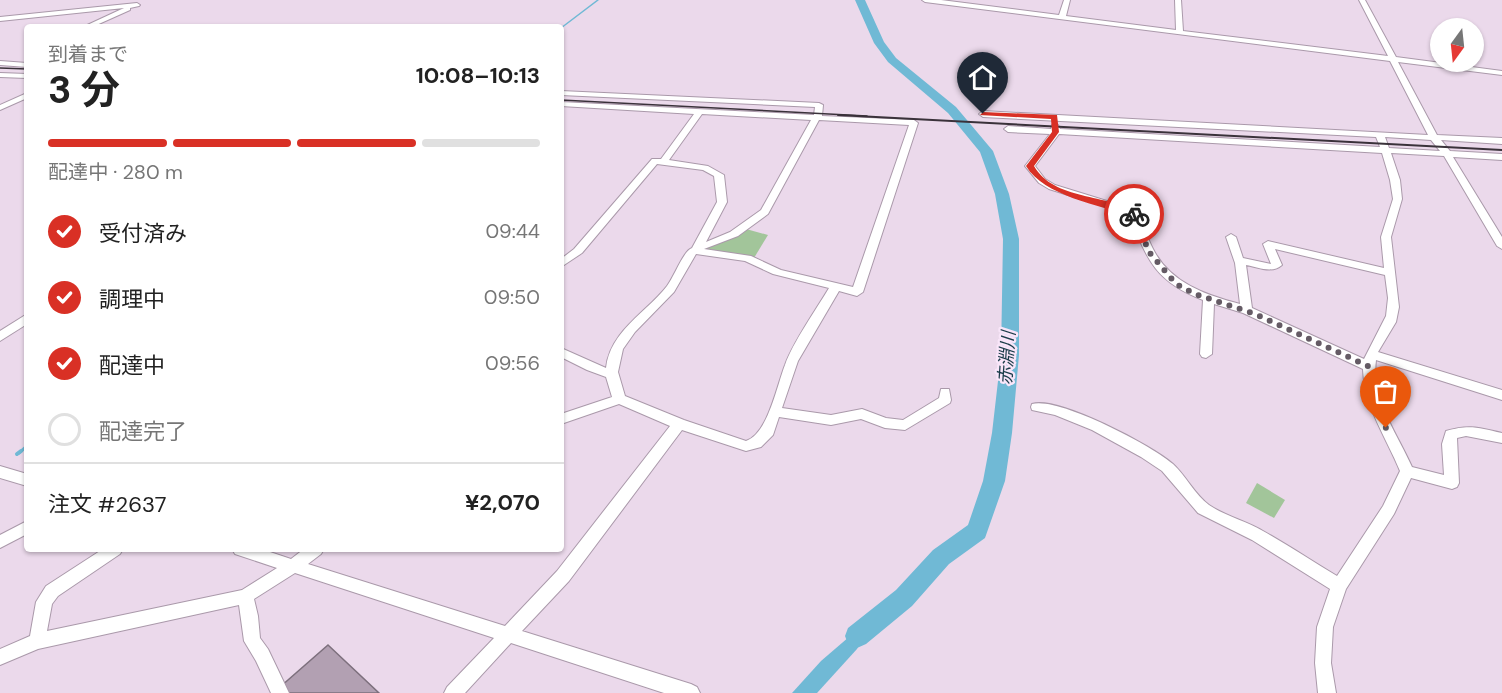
<!DOCTYPE html>
<html lang="ja">
<meta charset="utf-8">
<style>
:root{--surface:#fff;--page:#f6f6f6;--text:#222;--muted:#767676;--line:#e0e0e0;--accent:#d93025}
body{margin:0;font-family:"DM Sans","Noto Sans JP",sans-serif;background:var(--page);color:var(--text);height:100vh;display:flex;flex-direction:column;font-size:22px;white-space:nowrap}
*{box-sizing:border-box;margin:0}
p{font-size:20px;color:var(--muted)}
.icon{flex:none;width:33px;height:33px;fill:none;stroke:currentColor;stroke-width:2;stroke-linecap:round;stroke-linejoin:round}
.map{position:relative;flex:1;overflow:hidden}
.panel{position:absolute;left:24px;top:24px;width:540px;height:528px;display:flex;flex-direction:column;background:var(--surface);border-radius:6px;box-shadow:0 2px 4px #0004}
.panel>*{flex:none}
.needle{width:39px;rotate:195deg}
.controls{position:absolute;left:1430px;top:18px;display:grid;gap:12px}
.controls a{display:grid;place-items:center;width:54px;height:54px;border-radius:50%;background:var(--surface);box-shadow:0 2px 4px #0004;font-size:30px}
.pin{position:absolute;display:grid;place-items:center;width:51px;height:51px;color:#fff;margin:-62px -26px;border-radius:50% 50% 50% 0;rotate:-45deg;box-shadow:0 0 6px #0007}
.pin .icon{rotate:45deg}
.courier{position:absolute;display:grid;place-items:center;width:60px;height:60px;margin:-30px;border:4px solid #d93025;border-radius:50%;background:#fff;color:#222;box-shadow:0 2px 8px #0007}
.overview em{font-style:normal;font-weight:700}
.overview div{display:flex;flex-direction:column-reverse}
.overview{display:flex;align-items:center;justify-content:space-between;height:102px;padding:0 24px}
h1{font-size:39px;font-weight:700;line-height:45px}
.bar{display:grid;grid-template-columns:repeat(4,1fr);gap:9px 6px;align-content:center;height:72px;padding:0 24px}
.bar i{height:8px;border-radius:4px;background:var(--line)}
.bar .on{background:var(--accent)}
.bar p{grid-column:span 4}
.line{display:flex;align-items:center;gap:15px;padding:0 24px;border-top:2px solid var(--line)}
.line div{flex:1}
ol{padding:0 24px;list-style:none}
li{display:flex;align-items:center;gap:18px;height:66px}
li p{margin-inline-start:auto}
li .icon{padding:6px;border-radius:50%;background:var(--accent);color:#fff;stroke-width:4}
li:last-child{color:var(--muted)}
li i{width:33px;height:33px;border:3px solid var(--line);border-radius:50%}
.map>svg:first-child{display:block}
</style>
<div class="map">
<svg width="1502" height="693" viewBox="0 0 1502 693">
<rect width="100%" height="100%" fill="#ebd9eb"/>
<!-- green -->
<g fill="#a2c59a">
<polygon points="746,229 768,235 754,258 696,251"/>
<polygon points="1257,483 1285,500 1274,518 1246,503"/>
</g>
<!-- water -->
<polygon fill="#70b9d5" points="878,612 857,649 817,693 792,693 821,661"/>
<g fill="none" stroke-linecap="round" stroke-linejoin="round">
<!-- stream-far2 -->
<polyline stroke="#70b9d5" stroke-width="1.5" points="561,28 598,0"/>
<!-- stream-far1 -->
<polyline stroke="#70b9d5" stroke-width="3" points="19,453 27,446"/>
<!-- stream -->
<polyline stroke="#70b9d5" stroke-width="4" points="17,454 21,451"/>
<!-- river -->
<polygon fill="#70b9d5" fill-rule="evenodd" points="855,0 865,0 884,42 896,58 956,107 993,151 1009,194 1019,239 1019,355 1012,433 1005,481 985,538 949,564 912,606 866,644 857,648 848,644 845,636 848,628 896,590 933,550 968,525 983,481 992,433 1001,355 1003,239 995,194 980,152 948,113 888,62 874,43"/>
</g>
<!-- building -->
<polygon fill="#b2a0b2" stroke="#7d707d" stroke-width="1.5" points="328,645 379,693 286,693 280,687"/>
<g fill="none" stroke-linecap="round" stroke-linejoin="round">
<defs>
<g id="minor">
<path d="M 922,0 L 941,0 L 1059,15 L 1064,0 L 1070,0 L 1066,16 L 1176,30 L 1175,0 L 1181,0 L 1183,31 L 1388,56 L 1359,0 L 1365,0 L 1396,57 L 1502,71 L 1502,75 L 1398,62 L 1437,135 L 1502,138 L 1502,144 L 1441,140 L 1450,151 L 1502,154 L 1502,160 L 1453,157 L 1502,237 L 1502,249 L 1497,246 L 1444,156 L 1391,153 L 1400,180 L 1402,199 L 1391,237 L 1399,307 L 1396,322 L 1378,352 L 1502,390 L 1502,400 L 1376,360 C 1371,399 1397,433 1412,467 L 1444,475 L 1442,444 L 1446,431 C 1470,424 1479,428 1502,433 L 1502,443 L 1466,436 L 1457,438 L 1459,483 L 1457,487 L 1452,489 L 1411,478 L 1394,514 L 1346,589 L 1333,627 L 1331,663 L 1336,693 L 1318,693 L 1315,663 L 1317,627 L 1330,589 L 1252,540 L 1198,513 L 1162,471 L 1141,457 L 1092,430 L 1055,415 L 1032,410 L 1031,407 L 1032,404 C 1058,396 1153,446 1173,464 C 1186,476 1195,495 1209,505 C 1225,516 1246,521 1263,531 C 1288,545 1312,561 1337,576 L 1383,506 L 1400,471 C 1386,437 1364,406 1363,369 L 1243,313 L 1214,304 L 1212,354 L 1206,358 L 1202,357 L 1200,354 L 1203,300 C 1154,281 1147,259 1129,214 L 1049,189 L 1039,183 L 1025,166 L 1050,134 L 1008,132 L 1004,129 L 1008,126 L 1051,129 L 1052,125 L 1058,125 L 1060,129 L 1380,147 L 1376,137 L 983,117 L 979,114 L 983,111 L 1428,135 L 1390,61 L 925,2 ZM 1059,134 L 1382,153 L 1390,180 L 1393,199 L 1381,237 L 1384,268 L 1268,241 L 1263,244 L 1271,264 L 1243,258 L 1236,237 L 1231,234 L 1226,237 L 1235,263 L 1240,304 C 1206,295 1170,283 1153,249 C 1146,236 1143,222 1136,210 L 1055,185 L 1045,179 L 1035,166 ZM 1385,137 L 1431,140 L 1440,151 L 1389,148 ZM 1275,249 L 1385,275 L 1388,298 L 1386,316 L 1364,359 L 1252,308 L 1246,265 C 1258,267 1272,274 1282,265 Z"/>
<polygon points="137,3 140,5 139,6 130,8 130,10 92,27 83,27 124,8 0,21 0,17"/>
<polygon points="0,61 27,63 27,67 0,65"/>
<polygon points="0,73 27,74 27,78 0,77"/>
<path d="M 561,91 L 819,103 L 823,105 L 822,116 L 914,120 L 918,123 L 863,292 L 857,296 L 839,291 L 798,361 L 782,408 L 831,415 L 862,409 L 886,418 L 903,420 L 939,398 L 941,389 L 949,389 L 951,400 L 950,403 L 905,430 L 885,428 L 861,419 L 831,425 L 779,417 L 773,435 L 761,447 L 746,451 L 682,430 L 569,581 L 522,631 L 691,684 L 697,687 L 700,693 L 664,693 L 511,643 L 465,693 L 444,693 L 447,687 L 494,638 L 295,573 L 254,599 L 258,616 L 260,638 L 268,649 L 289,693 L 271,693 L 256,661 L 244,641 L 239,605 L 38,649 L 0,665 L 0,649 L 30,636 L 36,602 L 46,586 L 103,549 L 123,549 L 120,554 L 58,596 L 52,604 L 47,631 L 242,590 L 277,568 L 235,554 L 232,549 L 261,549 L 291,559 L 304,549 L 324,549 L 321,554 L 308,564 L 505,626 L 557,571 L 670,426 L 619,404 L 561,424 L 561,414 L 612,397 L 606,377 L 587,370 L 561,357 L 561,348 L 606,368 C 610,331 646,313 667,286 C 674,277 684,250 692,248 L 717,202 L 714,176 L 703,170 L 657,164 L 582,253 L 561,267 L 561,259 L 574,249 L 652,159 L 661,159 L 694,114 L 561,106 L 561,102 L 814,115 L 815,107 L 561,95 ZM 702,114 L 811,120 L 761,210 L 730,232 L 706,242 L 727,202 L 724,175 L 708,166 L 669,160 ZM 819,120 L 909,125 L 853,287 L 781,270 L 751,256 L 704,249 L 738,236 L 768,214 ZM 696,254 L 745,261 L 773,274 L 829,288 C 816,310 793,342 785,365 C 777,385 768,434 746,441 L 684,420 L 625,396 L 618,372 L 623,349 L 635,332 L 674,292 Z"/>
<polygon points="27,93 27,98 0,110 0,105"/>
<polygon points="27,314 27,324 0,341 0,331"/>
<polygon points="0,466 27,474 27,486 0,478"/>
<polygon points="27,521 27,534 0,548 0,535"/>
</g>
</defs>
<!-- minor casing -->
<use href="#minor" stroke="#a9a" stroke-width="2"/>
<!-- minor -->
<use href="#minor" fill="#fff" fill-rule="evenodd"/>
<!-- rail-far1 -->
<g stroke="#3a323a" stroke-width="1.5">
<polyline points="0,68 27,69"/>
<polyline points="561,100 867,116"/>
</g>
<!-- rail -->
<polyline stroke="#3a323a" stroke-width="2" points="838,115 1502,150"/>
</g>
<!-- route -->
<path fill="#d93025" d="M 983,112 L 1057,115 L 1059,132 L 1034,166 C 1054,201 1108,193 1138,214 L 1131,216 C 1099,205 1044,196 1026,166 L 1052,132 L 1051,119 L 980,115 Z"/>
<g fill="none" stroke-linecap="round" stroke-linejoin="round">
<!-- done -->
<polyline stroke="#655b65" stroke-width="6" stroke-dasharray="0 10.8" points="1134,214 1149,252 1176,284 1195,294 1255,314 1368,366 1373,396 1386,428"/>
</g>
<g text-anchor="middle" dominant-baseline="central" stroke-width="4.5" stroke-linejoin="round" paint-order="stroke">
<!-- water labels -->
<g font-size="18" font-style="italic" fill="#1a3c49" stroke="#f9e6f9">
<text transform="translate(1007 358) rotate(-86)">赤淵川</text>
</g>
</g>
</svg>
<div class="controls">
<a><svg class="needle" viewBox="-14 -14 28 28"><path d="M0-13l5 13h-10z" fill="#e53935"/><path d="M0 13l5-13h-10z" fill="#767676"/></svg></a>
</div>
<div class="pin" style="left:1386px;top:428px;background:#ea580c"><svg class="icon" aria-label="bag" viewBox="0 0 24 24"><path d="M5 8h14l-1 12H6zM9 8a3 3 0 0 1 6 0"/></svg></div>
<div class="pin" style="left:983px;top:114px;background:#1f2937"><svg class="icon" aria-label="home" viewBox="0 0 24 24"><path d="M3 11l9-7 9 7M6 9v11h12V9"/></svg></div>
<div class="courier" style="left:1134px;top:214px"><svg class="icon" aria-label="bike" viewBox="0 0 24 24"><circle cx="6" cy="16" r="4"/><circle cx="18" cy="16" r="4"/><path d="M6 16l4-8h5l3 8M10 8l3 8H6M13 5h3"/></svg></div>
<section class="panel">
<div class="overview"><div><h1>3 分</h1><p>到着まで</p></div><em>10:08–10:13</em></div>
<div class="bar"><i class="on"></i><i class="on"></i><i class="on"></i><i></i><p>配達中 · 280 m</p></div>
<ol>
<li><svg class="icon" aria-label="check" viewBox="0 0 24 24"><path d="M5 12l5 5 9-10"/></svg>受付済み<p>09:44</p></li>
<li><svg class="icon" aria-label="check" viewBox="0 0 24 24"><path d="M5 12l5 5 9-10"/></svg>調理中<p>09:50</p></li>
<li><svg class="icon" aria-label="check" viewBox="0 0 24 24"><path d="M5 12l5 5 9-10"/></svg>配達中<p>09:56</p></li>
<li><i></i>配達完了</li>
</ol>
<div class="line" style="height:78px"><div>注文 #2637</div><b>¥2,070</b></div>
</section>
</div>
